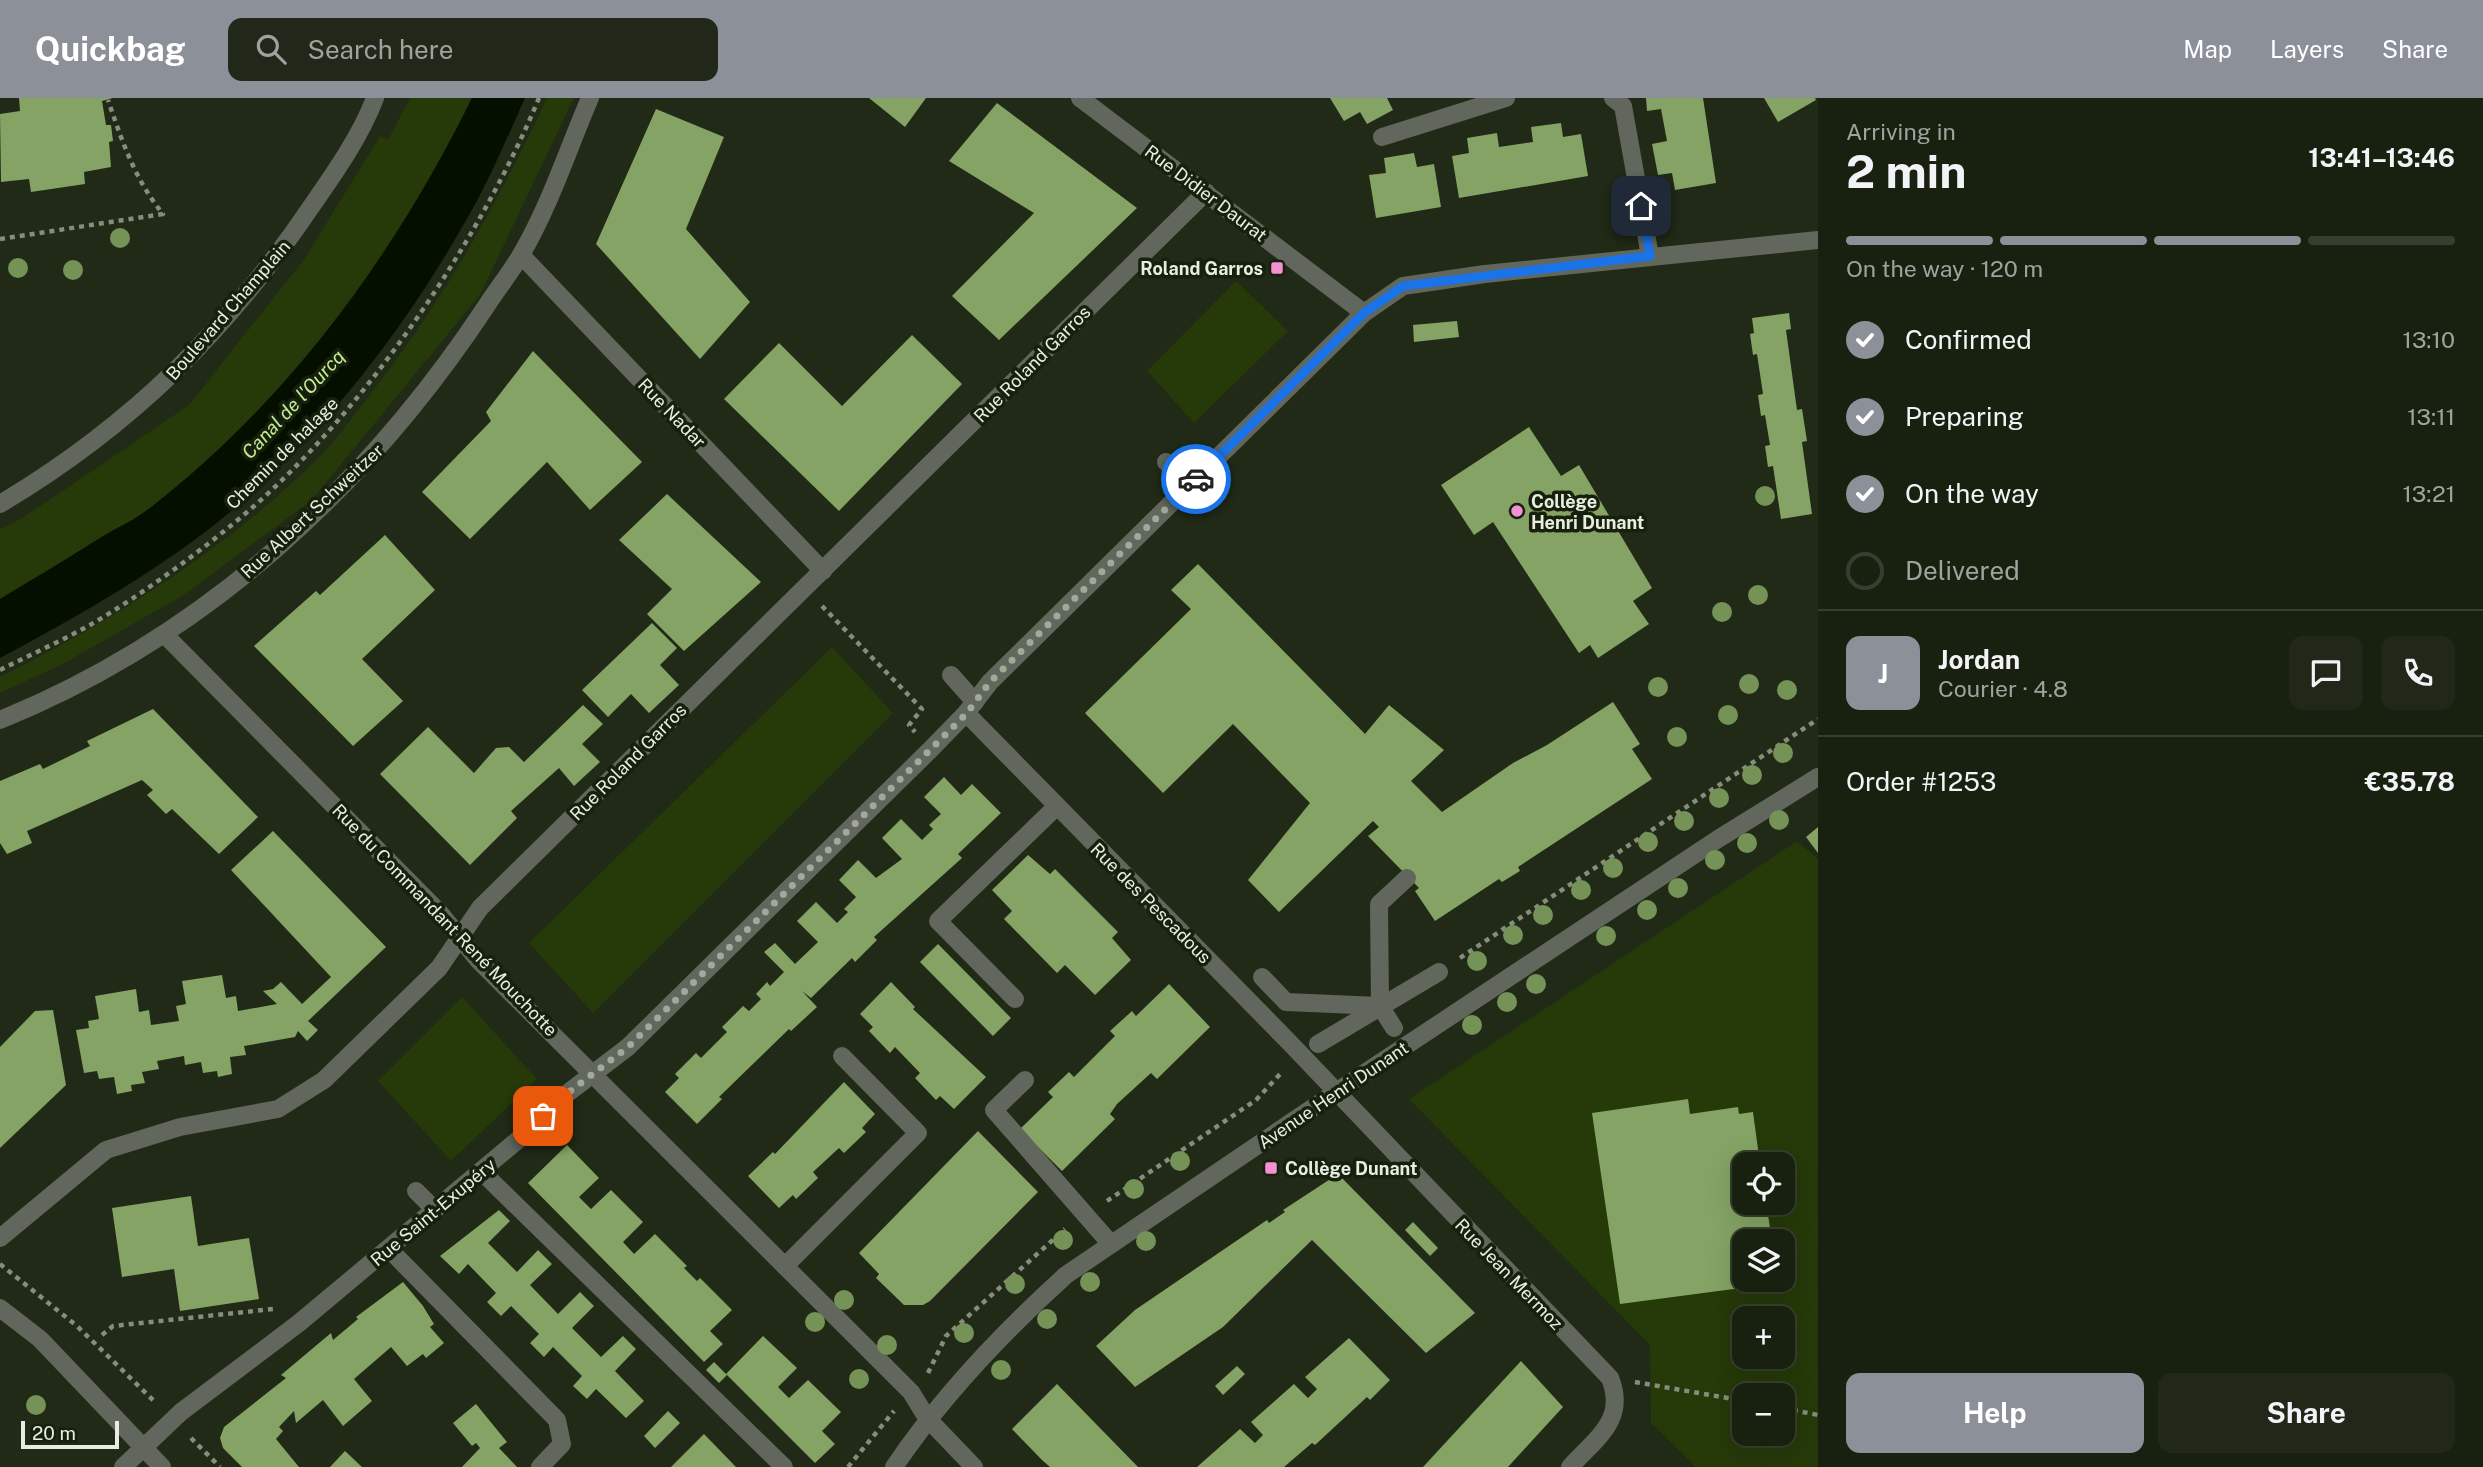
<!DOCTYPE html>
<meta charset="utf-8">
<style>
:root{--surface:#182010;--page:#212819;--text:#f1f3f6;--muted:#9fa39f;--line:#363e30;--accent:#8c9099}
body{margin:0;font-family:"Public Sans",sans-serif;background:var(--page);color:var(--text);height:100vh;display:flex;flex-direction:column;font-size:26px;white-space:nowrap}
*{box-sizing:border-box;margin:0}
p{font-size:23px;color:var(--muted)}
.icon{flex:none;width:38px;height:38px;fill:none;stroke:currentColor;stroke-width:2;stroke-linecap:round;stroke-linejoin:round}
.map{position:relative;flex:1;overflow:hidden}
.panel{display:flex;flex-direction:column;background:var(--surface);width:665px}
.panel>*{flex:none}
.tools{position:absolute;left:1732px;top:1054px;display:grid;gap:14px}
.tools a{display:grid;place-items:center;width:63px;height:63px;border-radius:14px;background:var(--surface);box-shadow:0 7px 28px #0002,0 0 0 2px var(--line);font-size:35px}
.scale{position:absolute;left:21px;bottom:18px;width:98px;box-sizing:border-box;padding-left:7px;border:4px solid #e7eee1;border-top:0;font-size:19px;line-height:24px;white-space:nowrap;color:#e7eee1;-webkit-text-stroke:5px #17200d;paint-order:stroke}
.pin{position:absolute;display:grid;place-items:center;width:60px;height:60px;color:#fff;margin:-30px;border-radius:14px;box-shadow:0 4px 10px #0006}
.courier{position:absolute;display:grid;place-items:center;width:70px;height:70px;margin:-35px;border:5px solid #1a73e8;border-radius:50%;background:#fff;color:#222;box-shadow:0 2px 9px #0007}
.head em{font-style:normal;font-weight:700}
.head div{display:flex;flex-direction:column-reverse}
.head{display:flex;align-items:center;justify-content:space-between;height:119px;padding:0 28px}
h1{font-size:46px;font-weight:700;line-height:52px}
.bar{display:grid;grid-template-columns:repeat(4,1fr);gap:10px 7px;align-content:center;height:84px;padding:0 28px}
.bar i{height:9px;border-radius:5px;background:var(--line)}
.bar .on{background:var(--accent)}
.bar p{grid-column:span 4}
.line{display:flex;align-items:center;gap:18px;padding:0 28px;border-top:2px solid var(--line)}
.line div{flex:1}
.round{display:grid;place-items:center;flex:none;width:74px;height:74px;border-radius:14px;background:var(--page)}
ol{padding:0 28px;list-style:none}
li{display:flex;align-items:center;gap:21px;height:77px}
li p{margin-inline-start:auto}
li .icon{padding:7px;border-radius:50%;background:var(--accent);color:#fff;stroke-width:4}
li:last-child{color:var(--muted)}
li i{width:38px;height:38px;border:4px solid var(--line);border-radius:50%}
.primary-button{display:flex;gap:14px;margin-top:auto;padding:14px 28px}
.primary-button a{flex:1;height:80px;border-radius:14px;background:var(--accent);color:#fff;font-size:28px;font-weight:700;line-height:80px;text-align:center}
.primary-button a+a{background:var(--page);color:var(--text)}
header{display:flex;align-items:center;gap:42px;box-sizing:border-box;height:98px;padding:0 35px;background:var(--accent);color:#fff}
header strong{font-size:33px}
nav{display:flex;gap:38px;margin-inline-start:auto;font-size:24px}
.search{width:490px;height:63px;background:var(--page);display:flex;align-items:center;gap:18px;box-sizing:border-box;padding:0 24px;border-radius:14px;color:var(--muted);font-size:26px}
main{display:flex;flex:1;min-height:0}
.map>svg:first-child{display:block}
</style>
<header>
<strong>Quickbag</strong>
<div class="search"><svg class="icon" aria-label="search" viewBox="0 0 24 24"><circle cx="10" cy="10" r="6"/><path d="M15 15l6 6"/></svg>Search here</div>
<nav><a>Map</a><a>Layers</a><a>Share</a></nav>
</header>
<main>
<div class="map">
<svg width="1818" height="1369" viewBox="0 0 1818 1369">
<rect width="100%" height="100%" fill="#202a16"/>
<!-- green -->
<g fill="#253909" fill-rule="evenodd">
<path d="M 410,0 L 472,0 C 394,157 289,302 150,410 C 135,422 116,430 100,440 C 67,461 33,481 0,501 L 0,431 L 21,421 L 189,307 L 305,160 L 380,38 L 388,42 Z"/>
<path d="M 547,0 L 574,0 L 480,197 L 311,403 L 182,498 L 63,566 L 0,595 L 0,579 C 118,520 233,447 325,353 C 345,331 363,305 381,282 C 448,194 500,100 547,0 Z"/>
<polygon points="1236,183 1288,233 1194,325 1147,273"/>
<polygon points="832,549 893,615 593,915 529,845"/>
<path d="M 1797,743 L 1818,761 L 1818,1369 L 1696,1369 L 1651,1325 L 1650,1247 L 1409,1001 ZM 1745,1066 L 1783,1066 L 1783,1104 L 1745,1104 ZM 1745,1143 L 1783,1143 L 1783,1181 L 1745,1181 ZM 1745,1220 L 1783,1220 L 1783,1258 L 1745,1258 ZM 1745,1297 L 1783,1297 L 1783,1335 L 1745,1335 Z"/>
<polygon points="462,899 537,981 451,1063 378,983"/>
</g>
<!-- water -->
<path fill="#040f00" d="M 472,0 L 525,0 C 506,42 488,85 465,124 C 395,248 298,369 182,451 C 124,492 62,527 0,560 L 0,501 C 33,481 67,461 100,440 C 116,430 135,422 150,410 C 290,301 394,158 472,0 Z"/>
<!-- building -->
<g fill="#84a364">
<polygon points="19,0 113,0 102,3 106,27 111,27 113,43 109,44 111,69 84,74 85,86 31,94 29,81 1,84 0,16 20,13"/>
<polygon points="869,0 926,0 905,29"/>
<polygon points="1330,0 1387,0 1393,12 1367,26 1360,14 1344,23"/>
<polygon points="1646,0 1703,0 1716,85 1675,92 1672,75 1658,77 1652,46 1667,43 1661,11 1647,13"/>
<polygon points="1764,0 1815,0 1816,2 1778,24"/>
<polygon points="997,5 1137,110 999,242 952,198 1034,115 949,63"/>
<polygon points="656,11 724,39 686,131 750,204 700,261 596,146"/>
<polygon points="1561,25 1563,39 1581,36 1588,78 1459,100 1452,58 1469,55 1467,40 1497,35 1499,49 1533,44 1531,29"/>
<polygon points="1414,55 1417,69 1434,66 1441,109 1376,120 1369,77 1386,75 1384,60"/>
<polygon points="1789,215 1791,231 1786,232 1797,312 1802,311 1807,343 1802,344 1812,416 1781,421 1773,368 1768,369 1765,348 1770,347 1765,317 1761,318 1758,297 1763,296 1757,256 1753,257 1750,236 1754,235 1752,220"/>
<polygon points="1457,223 1459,239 1414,244 1413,227"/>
<polygon points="912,237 962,286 839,413 724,301 779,245 842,308"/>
<polygon points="533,253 642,364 590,412 547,364 470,441 422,394 491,323 486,314"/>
<polygon points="1529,329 1561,378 1579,367 1652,490 1633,503 1649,526 1598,560 1590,547 1579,555 1493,424 1474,437 1441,387"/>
<polygon points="667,396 761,484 684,553 647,516 672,491 619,442"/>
<polygon points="385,437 435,492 362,561 403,603 353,648 254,548 316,493 320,497"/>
<polygon points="1198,466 1365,636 1389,607 1444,652 1411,683 1442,714 1513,665 1547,647 1613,604 1640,646 1632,651 1652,681 1518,769 1520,773 1502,784 1499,781 1435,823 1415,793 1419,790 1368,738 1379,729 1373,723 1279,814 1248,782 1310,705 1233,626 1163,695 1085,615 1191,511 1171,492"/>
<polygon points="652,525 677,550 660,567 679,587 649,615 631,596 608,619 582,592"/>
<polygon points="583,607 603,626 582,646 600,664 574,688 559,670 511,713 517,720 470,767 380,676 428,629 474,675 496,650 509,649 524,664"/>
<polygon points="153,611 258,719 219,756 172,711 166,716 147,697 153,692 142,682 27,733 32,745 7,756 0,745 0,683 40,666 43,671 90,648 87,643"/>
<polygon points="944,679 961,697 972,686 1001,715 958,756 962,760 874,839 877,842 855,864 852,860 811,900 802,893 817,909 791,933 789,931 719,999 722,1001 697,1026 665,994 679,980 675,976 696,955 701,960 727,934 722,929 743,908 749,913 761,901 756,896 767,884 770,888 784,874 764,854 775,845 795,866 818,844 797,823 816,804 837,825 848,814 844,811 856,799 839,782 858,762 876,780 902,761 882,740 901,721 922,742 933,731 929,727 941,716 924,699"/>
<polygon points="1818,729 1818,755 1806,739"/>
<polygon points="273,733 386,849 308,923 318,932 307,943 298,933 295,939 244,948 246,957 230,959 232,976 218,979 217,973 203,975 201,964 185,967 184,958 157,963 159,971 142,974 145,985 131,987 132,993 117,996 114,979 99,981 97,973 84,975 76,932 89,930 88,923 99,921 95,898 136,891 139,914 149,912 151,927 179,923 176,908 186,906 182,883 222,877 226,900 236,898 238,913 277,906 263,893 273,891 281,884 302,906 331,879 231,772"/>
<polygon points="1028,757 1050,776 1055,771 1118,834 1112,840 1131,862 1095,897 1065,867 1057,875 1004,821 1012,813 992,792"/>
<polygon points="938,846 1011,920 993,938 920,864"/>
<polygon points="891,884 915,909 913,911 986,979 954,1011 940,998 936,1002 915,980 920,975 895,949 890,955 869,933 873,929 860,916"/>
<polygon points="1169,886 1210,929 1157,981 1151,975 1117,1006 1110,1016 1115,1021 1062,1073 1020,1031 1053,999 1048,994 1069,974 1074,979 1115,938 1110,933 1132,913 1136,918"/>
<polygon points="53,912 66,987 0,1050 0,949 35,913"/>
<polygon points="844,984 875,1016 862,1030 866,1034 844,1055 839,1050 813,1074 818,1080 796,1101 793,1097 779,1110 748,1078 773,1054 775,1056"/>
<polygon points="1688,1001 1690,1016 1738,1009 1739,1016 1753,1014 1760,1066 1745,1066 1745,1104 1766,1104 1772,1143 1745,1143 1745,1181 1763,1181 1764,1187 1620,1206 1592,1015"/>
<polygon points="978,1033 1038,1094 930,1203 923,1207 904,1207 876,1180 879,1176 859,1155"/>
<polygon points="567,1047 599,1080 579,1099 591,1111 611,1092 643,1124 623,1144 634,1156 655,1136 687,1168 684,1170 697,1183 700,1180 732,1212 710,1233 723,1246 704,1264 528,1085"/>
<polygon points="1338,1076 1475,1215 1426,1255 1312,1142 1223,1229 1135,1289 1096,1248 1135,1212 1267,1122 1269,1125 1285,1114 1283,1112"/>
<polygon points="191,1098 198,1148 249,1140 259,1201 180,1213 174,1171 122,1179 112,1110"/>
<polygon points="499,1112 510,1123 488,1145 517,1174 538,1152 552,1166 530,1187 558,1216 580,1194 594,1208 572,1230 601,1259 623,1238 636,1251 615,1273 644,1303 626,1320 596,1291 587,1301 573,1288 582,1278 553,1249 544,1259 530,1245 539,1236 511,1208 501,1218 487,1204 496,1195 468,1166 459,1176 440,1158"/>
<polygon points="1413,1124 1438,1150 1430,1158 1405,1132"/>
<polygon points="403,1184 423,1208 434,1226 430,1229 444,1245 426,1260 423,1256 407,1268 391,1249 354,1281 372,1303 343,1328 323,1302 296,1325 294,1313 279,1329 283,1333 276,1341 299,1369 242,1369 223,1350 220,1340 224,1329 286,1280 281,1277 331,1235 333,1242 358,1221 356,1219"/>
<polygon points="763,1238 797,1270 778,1289 789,1300 808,1282 841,1314 822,1333 835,1346 815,1365 726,1276"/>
<polygon points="1349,1240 1390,1282 1370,1302 1367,1299 1315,1347 1312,1345 1284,1369 1197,1369 1240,1331 1255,1345 1263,1337 1251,1324 1294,1286 1308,1300 1317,1291 1305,1279"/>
<polygon points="1521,1263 1563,1309 1508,1369 1423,1369"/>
<polygon points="714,1264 727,1277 719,1285 706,1272"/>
<polygon points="1237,1268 1245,1276 1223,1297 1215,1288"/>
<polygon points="1057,1286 1138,1369 1050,1369 1042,1362 1012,1331"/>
<polygon points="476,1306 507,1344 499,1350 517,1369 462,1369 480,1350 476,1345 472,1348 453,1325"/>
<polygon points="668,1313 680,1325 655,1350 644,1338"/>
<polygon points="704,1336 736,1369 671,1369"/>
<polygon points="345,1353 362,1369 330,1369"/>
</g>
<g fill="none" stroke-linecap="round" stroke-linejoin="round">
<!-- path -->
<g stroke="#858d7d" stroke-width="4.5" stroke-dasharray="5 5" stroke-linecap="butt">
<path d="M 0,141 L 163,116 C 135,82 122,43 108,2"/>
<polyline points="822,508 922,611 909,627 915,634"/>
<path d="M 0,572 C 30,557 61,543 90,527 C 143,496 207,449 253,409 C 369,307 480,142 539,0"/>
<polyline points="1460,860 1818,621"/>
<polyline points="1107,1103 1256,1002 1282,974"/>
<polyline points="0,1166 77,1228 155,1304"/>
<polyline points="102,1237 113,1228 273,1211"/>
<polyline points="928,1275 946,1238 1065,1131"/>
<polyline points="1635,1284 1745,1303"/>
<polyline points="1783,1310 1818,1317"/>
<polyline points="191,1340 220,1369"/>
<polyline points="848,1369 894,1313"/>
</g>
<!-- minor -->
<g stroke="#61675d" stroke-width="18">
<polyline points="1080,0 1364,215"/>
<polyline points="1613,0 1623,8 1650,158"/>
<polyline points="1382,39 1506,0"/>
<polyline points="521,157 823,473"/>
<polyline points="1166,364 1190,387"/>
<path d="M 0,406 C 131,328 228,232 313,106 C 336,73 361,37 375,0"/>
<polyline points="165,537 439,814 479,863 911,1294 927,1320 974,1369"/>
<polyline points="951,577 975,604"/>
<path d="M 966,615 L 1289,944 L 1610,1280 C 1627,1322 1596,1340 1570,1369"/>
<path d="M 0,622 C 204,539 367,389 487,207 C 498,190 512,173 522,155 C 550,107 568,51 590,0"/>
<polyline points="1262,879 1286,904 1380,908"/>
<polyline points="1015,901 938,823 1056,709"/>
<polyline points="1394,930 1380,908 1379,806 1407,780"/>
<polyline points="1318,946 1439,874"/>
<polyline points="1025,982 994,1012 1110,1145"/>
<polyline points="481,1073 784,1369"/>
<polyline points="416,1093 435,1112"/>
<polyline points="0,1140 106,1052 180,1029 278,1011 324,982 439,870 480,810 1206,94"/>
<polyline points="389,1151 557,1322 562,1346 540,1369"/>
<polyline points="785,1168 918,1035 842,958"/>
<polyline points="0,1210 40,1241 162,1369"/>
<polyline points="123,1369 181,1314 299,1225 531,1031 556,1004 628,949 931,651 966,615 990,584 1364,215 1403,188 1485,176 1818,142"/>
<path d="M 894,1369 C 942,1298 1002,1235 1066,1177 L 1336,994 L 1718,741 L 1818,679"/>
</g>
</g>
<!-- trees -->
<g fill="#759257">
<circle cx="120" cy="140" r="10"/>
<circle cx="18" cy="170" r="10"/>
<circle cx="73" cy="172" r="10"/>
<circle cx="1765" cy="398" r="10"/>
<circle cx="1758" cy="497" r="10"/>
<circle cx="1722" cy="514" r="10"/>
<circle cx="1749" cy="586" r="10"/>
<circle cx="1658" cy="589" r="10"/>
<circle cx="1787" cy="592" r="10"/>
<circle cx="1728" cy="617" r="10"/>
<circle cx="1677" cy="639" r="10"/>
<circle cx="1783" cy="655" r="10"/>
<circle cx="1752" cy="677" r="10"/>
<circle cx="1719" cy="700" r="10"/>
<circle cx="1779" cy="722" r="10"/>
<circle cx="1684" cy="723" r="10"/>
<circle cx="1648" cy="744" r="10"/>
<circle cx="1747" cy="745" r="10"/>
<circle cx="1715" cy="762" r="10"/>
<circle cx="1613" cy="770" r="10"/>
<circle cx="1678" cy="790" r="10"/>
<circle cx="1581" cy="792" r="10"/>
<circle cx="1647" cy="812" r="10"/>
<circle cx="1543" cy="817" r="10"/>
<circle cx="1513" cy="837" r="10"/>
<circle cx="1606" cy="838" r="10"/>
<circle cx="1477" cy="863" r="10"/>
<circle cx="1536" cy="886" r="10"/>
<circle cx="1507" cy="904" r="10"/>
<circle cx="1472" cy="927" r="10"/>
<circle cx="1180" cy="1063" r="10"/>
<circle cx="1134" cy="1091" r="10"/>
<circle cx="1063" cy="1142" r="10"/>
<circle cx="1146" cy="1143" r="10"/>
<circle cx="1090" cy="1184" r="10"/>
<circle cx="1015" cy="1186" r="10"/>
<circle cx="844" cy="1202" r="10"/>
<circle cx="1047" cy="1221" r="10"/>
<circle cx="815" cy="1224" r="10"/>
<circle cx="964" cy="1235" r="10"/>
<circle cx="887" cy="1247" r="10"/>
<circle cx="1001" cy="1272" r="10"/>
<circle cx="859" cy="1281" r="10"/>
<circle cx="36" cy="1307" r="10"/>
</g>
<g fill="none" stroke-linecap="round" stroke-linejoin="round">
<!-- done -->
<polyline stroke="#a1a99a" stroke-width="7" stroke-dasharray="0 12.6" points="543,1018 556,1004 628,949 931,651 967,615 990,584 1196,381"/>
<!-- route -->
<polyline stroke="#1a73e8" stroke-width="9" points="1196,381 1364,215 1403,188 1650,158 1641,108"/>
</g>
<!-- markers -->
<g fill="#f491d5" stroke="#17200d" stroke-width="2.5">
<rect x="1270" y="163" width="14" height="14" rx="3.5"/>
<circle cx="1517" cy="413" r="7"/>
<rect x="1264" y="1063" width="14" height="14" rx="3.5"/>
</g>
<g text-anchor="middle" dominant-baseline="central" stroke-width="7" stroke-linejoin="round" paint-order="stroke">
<!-- street labels -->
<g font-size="18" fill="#e7eee1" stroke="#17200d">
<text transform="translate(1206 95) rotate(37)">Rue Didier Daurat</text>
<text transform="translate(228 212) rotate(-49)">Boulevard Champlain</text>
<text transform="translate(1032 266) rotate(-45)">Rue Roland Garros</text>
<text transform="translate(672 315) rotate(46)">Rue Nadar</text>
<text transform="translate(282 355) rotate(-45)">Chemin de halage</text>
<text transform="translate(312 413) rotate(-43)">Rue Albert Schweitzer</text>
<text transform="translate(628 664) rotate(-45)">Rue Roland Garros</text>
<text transform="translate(1151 805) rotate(45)">Rue des Pescadous</text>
<text transform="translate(445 822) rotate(46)">Rue du Commandant René Mouchotte</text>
<text transform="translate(1333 997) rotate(-34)">Avenue Henri Dunant</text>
<text transform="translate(433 1114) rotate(-40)">Rue Saint-Exupéry</text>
<text transform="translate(1509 1176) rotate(46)">Rue Jean Mermoz</text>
</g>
<!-- poi labels -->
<g font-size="18" font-weight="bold" fill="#e7eee1" stroke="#17200d" text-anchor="start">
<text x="1263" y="170" text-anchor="end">Roland Garros</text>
<text x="1531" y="403">Collège<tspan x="1531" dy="21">Henri Dunant</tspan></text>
<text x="1285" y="1070">Collège Dunant</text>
</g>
<!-- water labels -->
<g font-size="19" font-style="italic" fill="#c2ed94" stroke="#17200d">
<text transform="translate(293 306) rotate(-47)">Canal de l'Ourcq</text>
</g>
</g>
</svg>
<div class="tools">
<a><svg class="icon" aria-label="locate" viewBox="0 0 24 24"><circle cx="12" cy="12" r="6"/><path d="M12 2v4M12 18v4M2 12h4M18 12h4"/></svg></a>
<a><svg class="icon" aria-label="layers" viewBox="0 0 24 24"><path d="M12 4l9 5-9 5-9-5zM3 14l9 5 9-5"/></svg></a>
<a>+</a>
<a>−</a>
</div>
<div class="scale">20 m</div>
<div class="pin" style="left:543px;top:1018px;background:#ea580c"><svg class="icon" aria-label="bag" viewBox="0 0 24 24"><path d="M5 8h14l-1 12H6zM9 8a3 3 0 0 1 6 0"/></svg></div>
<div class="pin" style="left:1641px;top:108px;background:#1f2937"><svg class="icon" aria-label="home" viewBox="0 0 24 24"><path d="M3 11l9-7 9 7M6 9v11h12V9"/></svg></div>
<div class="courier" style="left:1196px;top:381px"><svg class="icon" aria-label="car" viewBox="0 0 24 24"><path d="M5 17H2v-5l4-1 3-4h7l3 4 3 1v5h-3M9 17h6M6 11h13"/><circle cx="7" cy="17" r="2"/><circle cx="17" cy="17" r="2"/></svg></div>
</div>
<section class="panel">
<div class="head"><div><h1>2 min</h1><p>Arriving in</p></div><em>13:41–13:46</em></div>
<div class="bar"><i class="on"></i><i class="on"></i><i class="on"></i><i></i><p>On the way · 120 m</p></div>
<ol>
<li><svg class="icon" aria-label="check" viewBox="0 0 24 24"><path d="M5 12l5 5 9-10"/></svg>Confirmed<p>13:10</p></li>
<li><svg class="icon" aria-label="check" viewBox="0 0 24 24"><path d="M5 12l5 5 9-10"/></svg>Preparing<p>13:11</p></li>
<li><svg class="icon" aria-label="check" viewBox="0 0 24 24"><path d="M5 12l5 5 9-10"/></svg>On the way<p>13:21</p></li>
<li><i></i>Delivered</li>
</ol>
<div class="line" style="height:126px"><b class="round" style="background:var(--accent);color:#fff">J</b><div><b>Jordan</b><p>Courier · 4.8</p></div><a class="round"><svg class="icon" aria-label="chat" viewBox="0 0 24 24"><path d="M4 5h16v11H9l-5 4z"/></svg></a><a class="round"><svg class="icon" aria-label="phone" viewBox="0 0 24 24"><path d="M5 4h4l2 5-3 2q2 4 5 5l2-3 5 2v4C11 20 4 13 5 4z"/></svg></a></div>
<div class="line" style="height:91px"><div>Order #1253</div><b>€35.78</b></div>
<div class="primary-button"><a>Help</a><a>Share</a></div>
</section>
</main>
